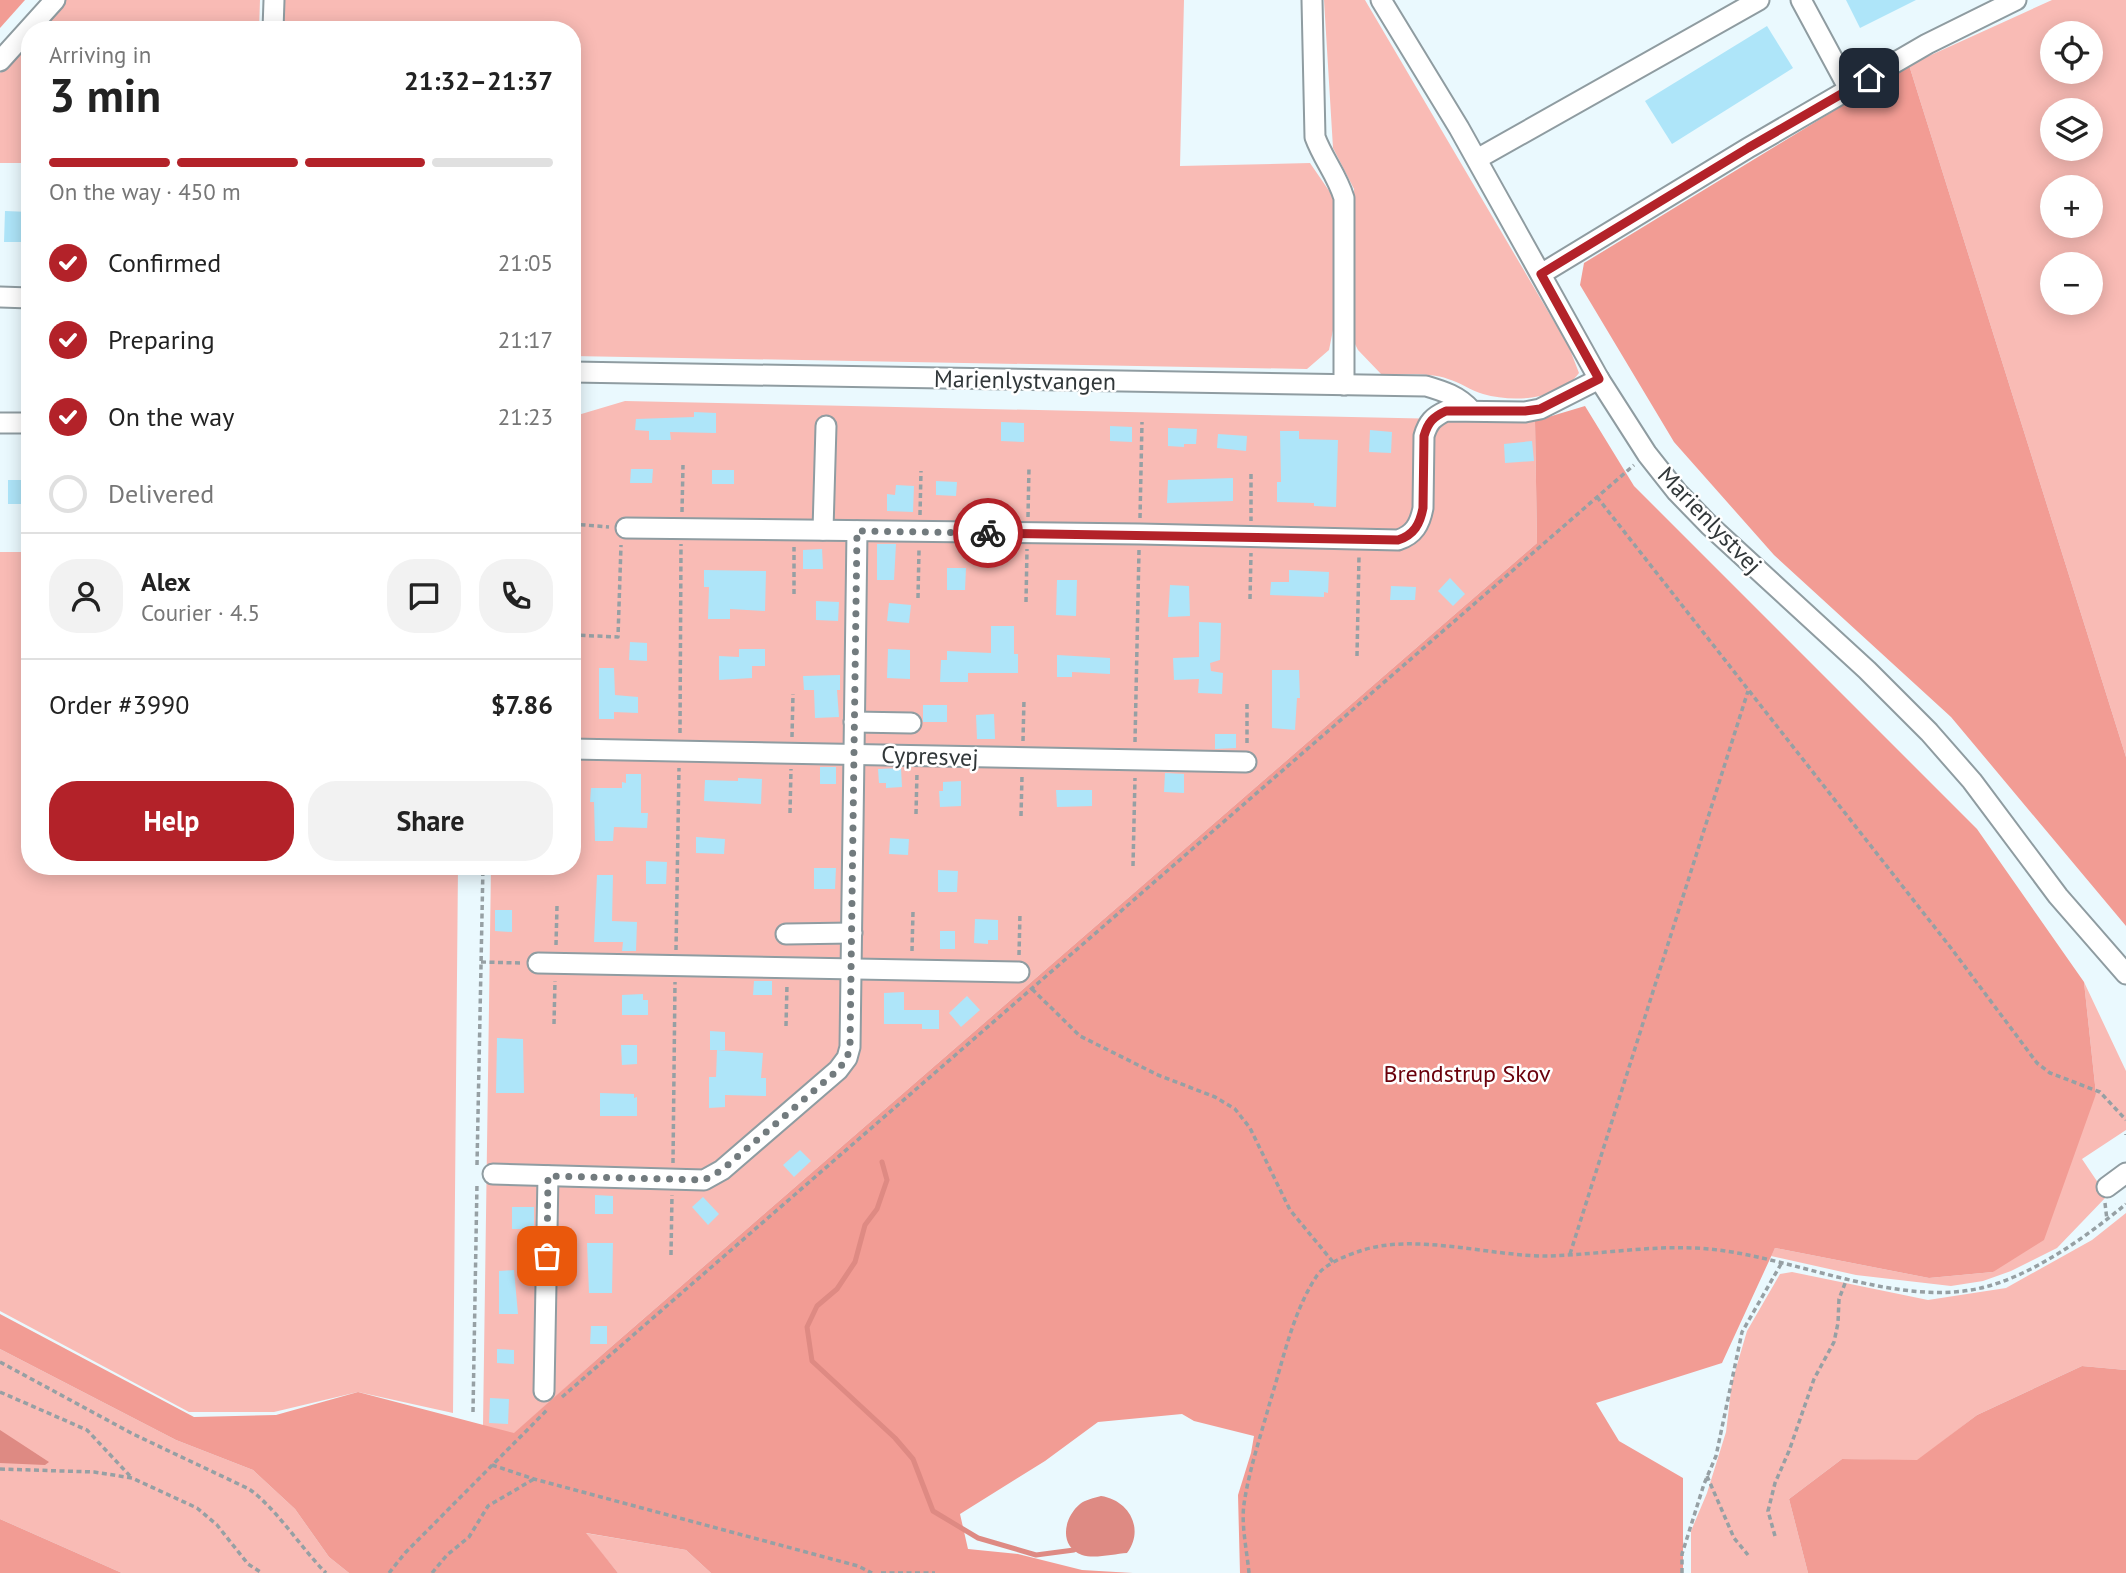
<!DOCTYPE html>
<meta charset="utf-8">
<style>
:root{--surface:#fff;--page:#f2f2f2;--text:#222;--muted:#767676;--line:#e0e0e0;--accent:#b32229}
body{margin:0;font-family:"PT Sans",sans-serif;background:var(--page);color:var(--text);height:100vh;display:flex;flex-direction:column;font-size:26px;white-space:nowrap}
*{box-sizing:border-box;margin:0}
p{font-size:23px;color:var(--muted)}
.icon{flex:none;width:38px;height:38px;fill:none;stroke:currentColor;stroke-width:2;stroke-linecap:round;stroke-linejoin:round}
.map{position:relative;flex:1;overflow:hidden}
.drawer{position:absolute;left:21px;top:21px;width:560px;height:854px;display:flex;flex-direction:column;background:var(--surface);border-radius:28px;box-shadow:0 4px 18px #0003}
.drawer>*{flex:none}
.controls{position:absolute;left:2040px;top:21px;display:grid;gap:14px}
.controls a{display:grid;place-items:center;width:63px;height:63px;border-radius:50%;background:var(--surface);box-shadow:0 4px 18px #0003;font-size:35px}
.pin{position:absolute;display:grid;place-items:center;width:60px;height:60px;color:#fff;margin:-30px;border-radius:14px;box-shadow:0 4px 10px #0006}
.courier{position:absolute;display:grid;place-items:center;width:70px;height:70px;margin:-35px;border:5px solid #b32229;border-radius:50%;background:#fff;color:#222;box-shadow:0 2px 9px #0007}
.overview em{font-style:normal;font-weight:700}
.overview div{display:flex;flex-direction:column-reverse}
.overview{display:flex;align-items:center;justify-content:space-between;height:119px;padding:0 28px}
h1{font-size:46px;font-weight:700;line-height:52px}
.bar{display:grid;grid-template-columns:repeat(4,1fr);gap:10px 7px;align-content:center;height:84px;padding:0 28px}
.bar i{height:9px;border-radius:5px;background:var(--line)}
.bar .current{background:var(--accent)}
.bar p{grid-column:span 4}
.line{display:flex;align-items:center;gap:18px;padding:0 28px;border-top:2px solid var(--line)}
.line div{flex:1}
.round{display:grid;place-items:center;flex:none;width:74px;height:74px;border-radius:28px;background:var(--page)}
ol{padding:0 28px;list-style:none}
li{display:flex;align-items:center;gap:21px;height:77px}
li p{margin-inline-start:auto}
li .icon{padding:7px;border-radius:50%;background:var(--accent);color:#fff;stroke-width:4}
li:last-child{color:var(--muted)}
li i{width:38px;height:38px;border:4px solid var(--line);border-radius:50%}
.button{display:flex;gap:14px;margin-top:auto;padding:14px 28px}
.button a{flex:1;height:80px;border-radius:28px;background:var(--accent);color:#fff;font-size:28px;font-weight:700;line-height:80px;text-align:center}
.button a+a{background:var(--page);color:var(--text)}
.map>svg:first-child{display:block}
</style>
<div class="map">
<svg width="2126" height="1573" viewBox="0 0 2126 1573">
<rect width="100%" height="100%" fill="#eaf9fe"/>
<!-- green -->
<g fill="#f9bbb5" fill-rule="evenodd">
<polygon points="66,0 260,0 259,30 39,30"/>
<polygon points="283,0 1184,0 1180,166 1310,163 1334,198 1333,330 1329,350 1307,369 572,356 572,30 282,30"/>
<path d="M 1324,0 L 1365,0 L 1569,347 L 1579,373 C 1559,400 1514,403 1483,394 C 1471,391 1460,382 1448,379 C 1428,372 1402,375 1382,375 L 1358,350 L 1352,338 L 1354,189 L 1333,148 Z"/>
<path d="M 2052,0 L 2126,0 L 2126,757 L 1909,65 ZM 2053,33 L 2091,33 L 2091,72 L 2053,72 ZM 2053,110 L 2091,110 L 2091,149 L 2053,149 ZM 2053,187 L 2091,187 L 2091,226 L 2053,226 ZM 2053,264 L 2091,264 L 2091,303 L 2053,303 Z"/>
<polygon points="30,40 30,163 0,163 0,73"/>
<polygon points="625,401 1535,421 1537,543 604,1353 514,1434 483,1426 491,866 572,866 572,429 578,415"/>
<polygon points="0,552 30,552 30,866 458,866 453,1413 358,1392 274,1412 189,1412 0,1311"/>
<polygon points="2084,982 2126,1071 2126,1130 2082,1159 2107,1196 2057,1248 2011,1271 1983,1281 1951,1286 1856,1275 1771,1256 1775,1248 1929,1278 1993,1272 2096,1094"/>
<polygon points="2126,1213 2126,1370 2082,1366 1977,1415 1917,1461 1842,1459 1789,1499 1808,1573 1691,1573 1691,1531 1707,1493 1726,1432 1732,1382 1747,1331 1780,1274 1792,1272 1928,1300 2006,1288 2092,1240"/>
<polygon points="0,1349 176,1440 253,1470 295,1509 329,1557 349,1573 122,1573 0,1519"/>
<polygon points="585,1533 686,1550 711,1573 618,1573"/>
</g>
<!-- forest -->
<g fill="#f29c94">
<polygon points="0,0 25,0 0,28"/>
<polygon points="1909,65 2126,757 2126,926 1951,717 1774,555 1674,442 1580,285 1584,263"/>
<polygon points="1585,406 1634,486 1977,829 2084,982 2096,1094 2044,1240 1993,1272 1929,1278 1775,1248 1722,1363 1596,1403 1619,1441 1683,1478 1683,1573 1240,1573 1238,1495 1251,1453 1254,1436 1194,1421 1182,1414 1098,1422 1045,1461 960,1514 968,1549 1018,1554 1082,1570 1133,1573 711,1573 686,1550 586,1533 618,1573 349,1573 329,1557 295,1509 253,1470 176,1440 0,1349 0,1314 194,1417 276,1415 358,1392 514,1433 604,1353 1537,543 1535,421"/>
<polygon points="2082,1366 2126,1370 2126,1573 1808,1573 1789,1499 1842,1459 1917,1460 1977,1415"/>
<polygon points="0,1519 122,1573 0,1573"/>
</g>
<!-- water -->
<g fill="#de8a83">
<polygon points="0,1430 49,1462 45,1465 0,1463"/>
<path d="M 1101,1496 C 1129,1500 1145,1529 1127,1553 C 1114,1554 1094,1559 1082,1555 C 1058,1546 1064,1517 1080,1504 C 1085,1500 1094,1498 1101,1496 Z"/>
</g>
<g fill="none" stroke-linecap="round" stroke-linejoin="round">
<!-- stream -->
<polyline stroke="#de8a83" stroke-width="5" points="882,1162 887,1180 877,1209 865,1225 855,1262 837,1289 817,1306 807,1327 812,1361 895,1438 913,1459 933,1511 978,1538 1036,1555 1074,1550"/>
</g>
<!-- building -->
<g fill="#aee5f9">
<polygon points="1846,0 1916,0 1860,28"/>
<polygon points="1767,26 1793,68 1672,144 1645,101"/>
<polygon points="5,211 30,212 30,242 4,242"/>
<polygon points="694,412 716,413 716,433 670,432 671,440 649,440 649,431 635,430 636,419 694,417"/>
<polygon points="1001,422 1024,423 1024,442 1001,441"/>
<polygon points="1110,426 1132,427 1132,442 1110,441"/>
<polygon points="1168,428 1197,429 1196,444 1184,444 1184,447 1168,446"/>
<polygon points="1370,430 1392,432 1391,453 1369,452"/>
<polygon points="1280,431 1299,431 1299,439 1338,440 1336,507 1314,506 1314,503 1277,502 1277,482 1281,482"/>
<polygon points="1218,434 1247,436 1246,451 1217,448"/>
<polygon points="1532,441 1534,461 1505,463 1504,444"/>
<polygon points="631,469 653,469 652,483 630,483"/>
<rect x="712" y="470" width="22" height="14"/>
<polygon points="1233,478 1233,501 1167,503 1168,480"/>
<rect x="8" y="480" width="22" height="24"/>
<polygon points="936,481 957,482 956,496 936,495"/>
<polygon points="896,485 914,486 913,512 887,511 887,494 895,495"/>
<polygon points="877,544 896,544 894,580 877,580"/>
<polygon points="822,549 823,569 803,569 803,550"/>
<polygon points="947,568 966,568 965,590 947,590"/>
<polygon points="704,570 766,571 765,611 730,609 730,619 708,619 709,587 704,587"/>
<polygon points="1289,570 1329,572 1328,593 1324,592 1324,597 1270,595 1271,582 1289,582"/>
<polygon points="1450,578 1465,594 1453,606 1438,591"/>
<polygon points="1057,580 1077,580 1076,616 1056,615"/>
<polygon points="1170,585 1189,586 1190,616 1168,617"/>
<polygon points="1391,586 1416,587 1415,600 1390,600"/>
<polygon points="816,601 839,602 838,621 816,620"/>
<polygon points="889,603 911,605 909,623 887,621"/>
<polygon points="1199,622 1221,623 1220,660 1210,663 1211,671 1223,673 1222,694 1198,693 1199,679 1174,680 1173,658 1199,657"/>
<polygon points="991,626 1014,626 1014,654 1018,654 1018,673 968,673 968,682 940,682 941,660 947,660 947,651 991,653"/>
<polygon points="630,642 647,643 647,661 629,660"/>
<polygon points="739,649 765,649 765,666 752,666 752,678 719,680 719,656 739,657"/>
<polygon points="888,649 910,650 910,679 887,678"/>
<polygon points="1057,655 1110,658 1110,674 1072,672 1072,677 1057,677"/>
<polygon points="599,668 614,668 615,695 638,697 638,713 614,712 614,719 599,719"/>
<polygon points="1272,670 1299,670 1300,698 1297,698 1295,730 1272,728"/>
<polygon points="840,675 840,690 837,690 839,717 815,718 814,690 804,690 803,676"/>
<rect x="923" y="705" width="24" height="17"/>
<polygon points="994,714 995,739 977,739 976,715"/>
<polygon points="1215,734 1236,734 1236,748 1215,749"/>
<rect x="820" y="767" width="16" height="17"/>
<polygon points="901,768 902,787 886,788 886,783 879,783 878,769"/>
<polygon points="1165,773 1184,774 1184,793 1164,792"/>
<polygon points="626,774 641,774 641,813 648,813 647,828 614,827 613,841 595,841 594,802 590,802 591,788 622,788 622,782 626,783"/>
<polygon points="738,778 762,779 761,804 704,801 705,780 738,781"/>
<polygon points="961,781 961,806 940,807 939,791 943,791 943,782"/>
<polygon points="1056,790 1092,790 1092,806 1057,807"/>
<polygon points="696,837 725,839 724,854 696,853"/>
<polygon points="890,838 909,839 908,855 889,854"/>
<polygon points="646,861 667,862 666,884 646,884"/>
<polygon points="814,868 836,868 835,889 814,889"/>
<polygon points="938,870 958,871 957,892 938,892"/>
<polygon points="597,875 613,875 612,921 637,922 636,951 622,951 623,942 594,942"/>
<polygon points="495,910 512,910 512,932 495,931"/>
<polygon points="975,919 998,920 998,940 988,940 988,944 974,943"/>
<rect x="940" y="931" width="15" height="18"/>
<polygon points="754,981 772,981 772,995 753,995"/>
<polygon points="904,992 904,1010 939,1010 939,1029 922,1029 922,1024 884,1024 884,993"/>
<polygon points="643,994 643,1000 648,1000 648,1015 622,1015 622,995"/>
<polygon points="967,996 980,1010 961,1027 949,1013"/>
<polygon points="710,1031 725,1032 725,1050 710,1050"/>
<polygon points="497,1038 523,1039 524,1093 496,1093"/>
<polygon points="621,1045 637,1045 637,1064 622,1065"/>
<polygon points="717,1050 763,1053 761,1078 766,1078 766,1096 725,1095 725,1107 709,1108 709,1077 716,1077"/>
<polygon points="600,1093 634,1094 634,1098 637,1097 637,1116 600,1116"/>
<polygon points="800,1150 811,1161 794,1177 783,1165"/>
<polygon points="595,1195 613,1196 613,1214 595,1214"/>
<polygon points="703,1197 719,1214 708,1225 692,1207"/>
<rect x="512" y="1207" width="22" height="22"/>
<polygon points="587,1243 613,1243 612,1293 589,1293"/>
<polygon points="514,1270 518,1314 499,1314 499,1271"/>
<polygon points="591,1326 607,1326 607,1344 590,1344"/>
<polygon points="497,1349 514,1350 514,1364 497,1363"/>
<polygon points="490,1398 509,1399 508,1424 489,1423"/>
</g>
<g fill="none" stroke-linecap="round" stroke-linejoin="round">
<defs>
<g id="minor">
<path d="M 1312,0 L 1315,137 C 1323,159 1337,175 1344,198 L 1344,385"/>
<polyline points="1381,0 1459,128 1599,379 1647,454 1677,492 1709,525 1867,670 1929,732 1972,781 2058,896 2126,974"/>
<polyline points="1801,0 1849,89"/>
<polyline points="273,30 274,0"/>
<polyline points="0,61 55,0"/>
<polyline points="1477,159 1759,0"/>
<polyline points="1541,274 1748,148 1927,44 2016,0"/>
<polyline points="0,297 30,298"/>
<path d="M 572,372 L 1426,386 C 1443,391 1459,396 1471,410"/>
<polyline points="0,423 30,423"/>
<path d="M 626,528 L 1140,534 L 1398,540 C 1414,535 1420,524 1423,508 L 1424,436 C 1428,422 1433,417 1446,411 L 1525,412 L 1540,409 L 1599,379"/>
<polyline points="823,530 826,426"/>
<polyline points="854,722 911,723"/>
<polyline points="572,749 1246,762"/>
<polyline points="786,934 852,933"/>
<polyline points="538,963 1019,972"/>
<polyline points="493,1174 704,1180 722,1170 838,1070 847,1058 850,1047 857,531"/>
<polyline points="2107,1187 2126,1173"/>
<polyline points="544,1391 548,1176"/>
</g>
</defs>
<!-- minor casing -->
<use href="#minor" stroke="#8f9ca1" stroke-width="23"/>
<!-- path -->
<g stroke="#96a0a4" stroke-width="3.5" stroke-dasharray="5 3.5" stroke-linecap="butt">
<polyline points="1251,474 1251,521"/>
<polyline points="1597,497 1951,948 2037,1063 2050,1073 2100,1092 2126,1120"/>
<polyline points="682,512 683,465"/>
<polyline points="920,515 921,471"/>
<polyline points="1028,517 1029,467"/>
<polyline points="1140,518 1142,422"/>
<polyline points="572,524 609,527"/>
<polyline points="794,594 794,547"/>
<polyline points="918,598 919,550"/>
<polyline points="1250,599 1251,553"/>
<polyline points="1026,602 1027,549"/>
<polyline points="572,635 618,637 621,545"/>
<polyline points="1357,656 1359,556"/>
<polyline points="680,733 681,544"/>
<polyline points="792,737 793,694"/>
<polyline points="1023,741 1024,699"/>
<polyline points="1135,742 1139,550"/>
<polyline points="1247,743 1247,702"/>
<polyline points="790,813 791,769"/>
<polyline points="916,814 917,772"/>
<polyline points="1021,816 1022,776"/>
<polyline points="1133,866 1135,778"/>
<polyline points="556,945 557,906"/>
<polyline points="676,950 679,768"/>
<polyline points="912,951 913,912"/>
<polyline points="1019,955 1020,913"/>
<polyline points="481,962 521,963"/>
<polyline points="1032,989 1080,1036 1158,1075 1215,1097 1235,1109 1250,1128 1290,1210 1333,1262"/>
<polyline points="554,1024 555,981"/>
<polyline points="786,1026 787,984"/>
<polyline points="2126,1134 2126,1135"/>
<polyline points="673,1163 675,982"/>
<polyline points="477,1165 483,866"/>
<polyline points="2105,1203 2107,1220"/>
<polyline points="1570,1254 1748,691"/>
<polyline points="671,1255 672,1195"/>
<path d="M 0,1362 L 133,1434 L 249,1489 C 276,1508 301,1548 326,1573"/>
<polyline points="0,1392 87,1430 130,1476"/>
<polyline points="562,1397 1634,465"/>
<polyline points="473,1412 477,1183"/>
<polyline points="492,1465 534,1479 858,1566 872,1573"/>
<polyline points="0,1469 94,1472 132,1478 197,1508 217,1525 248,1564 262,1573"/>
<polyline points="1707,1476 1734,1538 1748,1555"/>
<polyline points="1775,1536 1768,1511 1775,1483 1789,1451 1814,1379 1834,1342 1838,1323 1839,1299 1847,1278"/>
<polyline points="389,1573 405,1553 548,1409"/>
<polyline points="432,1573 447,1555 469,1537 488,1506 534,1479"/>
<polyline points="881,1573 935,1573"/>
<path d="M 1249,1573 C 1247,1551 1241,1525 1244,1504 C 1249,1470 1261,1435 1270,1402 C 1283,1361 1292,1314 1316,1277 C 1324,1264 1345,1256 1360,1251 C 1416,1232 1491,1257 1550,1256 C 1606,1254 1662,1243 1718,1250 C 1800,1260 1899,1307 1981,1288 C 2032,1276 2086,1237 2126,1204"/>
<polyline points="1682,1573 1682,1554 1704,1484 1716,1456 1742,1332 1781,1264"/>
</g>
<!-- minor -->
<use href="#minor" stroke="#fff" stroke-width="19"/>
</g>
<g fill="none" stroke-linecap="round" stroke-linejoin="round">
<!-- done -->
<polyline stroke="#727b7e" stroke-width="7" stroke-dasharray="0 12.6" points="547,1256 548,1176 704,1180 722,1170 838,1070 847,1058 850,1047 857,531 988,533"/>
<!-- route -->
<path stroke="#b32229" stroke-width="9" d="M 988,533 L 1398,540 C 1414,535 1420,524 1423,508 L 1424,436 C 1428,422 1433,417 1446,411 L 1525,411 L 1540,409 L 1599,379 L 1541,274 L 1748,148 L 1869,78"/>
</g>
<g text-anchor="middle" dominant-baseline="central" stroke-width="5" stroke-linejoin="round" paint-order="stroke">
<!-- street labels -->
<g font-size="24" fill="#313739" stroke="#fff">
<text transform="translate(1025 380) rotate(1)">Marienlystvangen</text>
<text transform="translate(1710 520) rotate(46)">Marienlystvej</text>
<text transform="translate(930 756) rotate(2)">Cypresvej</text>
</g>
<!-- park labels -->
<g font-size="24" fill="#6a000b" stroke="#fff">
<text x="1467" y="1073">Brendstrup Skov</text>
</g>
</g>
</svg>
<div class="controls">
<a><svg class="icon" aria-label="locate" viewBox="0 0 24 24"><circle cx="12" cy="12" r="6"/><path d="M12 2v4M12 18v4M2 12h4M18 12h4"/></svg></a>
<a><svg class="icon" aria-label="layers" viewBox="0 0 24 24"><path d="M12 4l9 5-9 5-9-5zM3 14l9 5 9-5"/></svg></a>
<a>+</a>
<a>−</a>
</div>
<div class="pin" style="left:547px;top:1256px;background:#ea580c"><svg class="icon" aria-label="bag" viewBox="0 0 24 24"><path d="M5 8h14l-1 12H6zM9 8a3 3 0 0 1 6 0"/></svg></div>
<div class="pin" style="left:1869px;top:78px;background:#1f2937"><svg class="icon" aria-label="home" viewBox="0 0 24 24"><path d="M3 11l9-7 9 7M6 9v11h12V9"/></svg></div>
<div class="courier" style="left:988px;top:533px"><svg class="icon" aria-label="bike" viewBox="0 0 24 24"><circle cx="6" cy="16" r="4"/><circle cx="18" cy="16" r="4"/><path d="M6 16l4-8h5l3 8M10 8l3 8H6M13 5h3"/></svg></div>
<section class="drawer">
<div class="overview"><div><h1>3 min</h1><p>Arriving in</p></div><em>21:32–21:37</em></div>
<div class="bar"><i class="current"></i><i class="current"></i><i class="current"></i><i></i><p>On the way · 450 m</p></div>
<ol>
<li><svg class="icon" aria-label="check" viewBox="0 0 24 24"><path d="M5 12l5 5 9-10"/></svg>Confirmed<p>21:05</p></li>
<li><svg class="icon" aria-label="check" viewBox="0 0 24 24"><path d="M5 12l5 5 9-10"/></svg>Preparing<p>21:17</p></li>
<li><svg class="icon" aria-label="check" viewBox="0 0 24 24"><path d="M5 12l5 5 9-10"/></svg>On the way<p>21:23</p></li>
<li><i></i>Delivered</li>
</ol>
<div class="line" style="height:126px"><a class="round"><svg class="icon" aria-label="person" viewBox="0 0 24 24"><circle cx="12" cy="8" r="4"/><path d="M4 21q1-7 8-7t8 7"/></svg></a><div><b>Alex</b><p>Courier · 4.5</p></div><a class="round"><svg class="icon" aria-label="chat" viewBox="0 0 24 24"><path d="M4 5h16v11H9l-5 4z"/></svg></a><a class="round"><svg class="icon" aria-label="phone" viewBox="0 0 24 24"><path d="M5 4h4l2 5-3 2q2 4 5 5l2-3 5 2v4C11 20 4 13 5 4z"/></svg></a></div>
<div class="line" style="height:91px"><div>Order #3990</div><b>$7.86</b></div>
<div class="button"><a>Help</a><a>Share</a></div>
</section>
</div>
